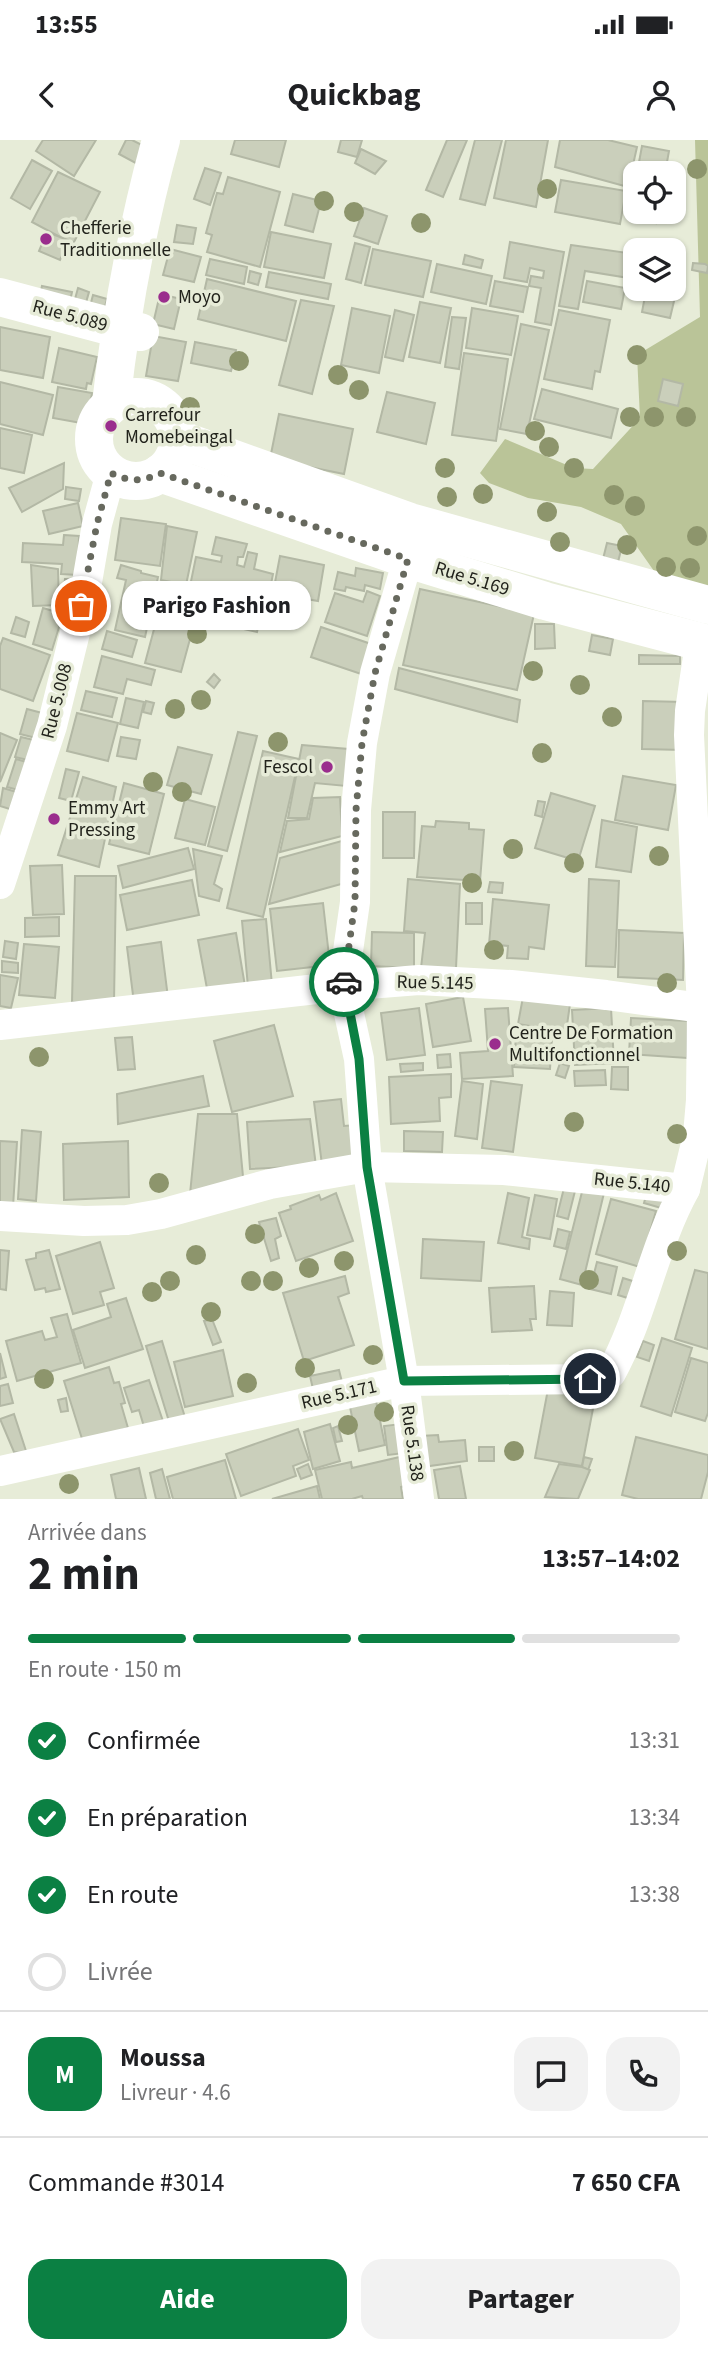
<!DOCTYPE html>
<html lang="fr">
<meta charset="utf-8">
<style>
:root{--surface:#fff;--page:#f2f2f2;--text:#202124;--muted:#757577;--line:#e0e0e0;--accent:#0b8043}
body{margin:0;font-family:"Source Sans 3",sans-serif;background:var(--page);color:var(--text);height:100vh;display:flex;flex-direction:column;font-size:26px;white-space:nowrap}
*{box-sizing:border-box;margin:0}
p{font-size:23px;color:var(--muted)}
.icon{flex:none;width:38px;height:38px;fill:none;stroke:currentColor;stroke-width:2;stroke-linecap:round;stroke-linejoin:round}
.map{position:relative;height:1359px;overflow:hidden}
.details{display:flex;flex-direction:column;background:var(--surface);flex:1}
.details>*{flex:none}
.controls{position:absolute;left:623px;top:21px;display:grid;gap:14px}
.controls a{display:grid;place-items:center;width:63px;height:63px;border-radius:14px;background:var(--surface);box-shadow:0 2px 5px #0004;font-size:35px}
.pin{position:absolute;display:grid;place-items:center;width:60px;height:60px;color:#fff;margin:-30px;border:4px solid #fff;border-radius:50%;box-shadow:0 2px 7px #0007}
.courier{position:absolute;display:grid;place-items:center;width:70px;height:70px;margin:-35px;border:5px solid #0b8043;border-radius:50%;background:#fff;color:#222;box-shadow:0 2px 9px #0007}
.bubble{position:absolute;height:49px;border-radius:21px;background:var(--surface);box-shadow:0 2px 5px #0004;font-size:23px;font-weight:700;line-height:49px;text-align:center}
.head em{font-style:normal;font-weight:700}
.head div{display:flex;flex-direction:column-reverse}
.head{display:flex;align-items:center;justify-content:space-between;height:119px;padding:0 28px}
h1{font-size:46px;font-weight:700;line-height:52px}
.bar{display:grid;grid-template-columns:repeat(4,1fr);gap:10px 7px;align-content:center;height:84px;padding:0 28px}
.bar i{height:9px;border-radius:5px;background:var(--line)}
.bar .active{background:var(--accent)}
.bar p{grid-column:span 4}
.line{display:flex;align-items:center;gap:18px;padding:0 28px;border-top:2px solid var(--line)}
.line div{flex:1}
.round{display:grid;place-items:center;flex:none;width:74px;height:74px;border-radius:21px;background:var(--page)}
ol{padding:0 28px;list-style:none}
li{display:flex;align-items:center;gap:21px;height:77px}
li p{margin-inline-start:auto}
li .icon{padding:7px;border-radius:50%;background:var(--accent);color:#fff;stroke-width:4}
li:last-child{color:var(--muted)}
li i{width:38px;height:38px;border:4px solid var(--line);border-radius:50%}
.primary-button{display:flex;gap:14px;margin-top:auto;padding:14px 28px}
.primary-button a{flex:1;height:80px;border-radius:21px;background:var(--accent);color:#fff;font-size:28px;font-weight:700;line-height:80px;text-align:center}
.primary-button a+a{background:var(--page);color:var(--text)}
.status{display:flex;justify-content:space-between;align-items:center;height:49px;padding:0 35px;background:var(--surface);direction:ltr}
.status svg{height:19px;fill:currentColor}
header{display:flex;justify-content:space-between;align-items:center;height:91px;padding:0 28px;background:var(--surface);font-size:32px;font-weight:700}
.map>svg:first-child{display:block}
</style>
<div class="status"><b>13:55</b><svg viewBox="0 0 49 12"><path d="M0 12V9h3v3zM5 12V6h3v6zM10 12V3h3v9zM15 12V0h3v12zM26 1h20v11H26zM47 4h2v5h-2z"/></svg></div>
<header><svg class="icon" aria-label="back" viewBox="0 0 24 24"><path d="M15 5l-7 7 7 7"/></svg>Quickbag<svg class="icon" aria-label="person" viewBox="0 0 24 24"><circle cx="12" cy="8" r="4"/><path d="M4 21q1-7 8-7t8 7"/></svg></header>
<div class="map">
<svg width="708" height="1359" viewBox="0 0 708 1359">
<rect width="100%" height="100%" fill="#e7ecd8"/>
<!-- green -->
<polygon fill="#bac498" points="695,0 708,0 708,453 668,451 621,384 581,367 528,358 489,343 480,333 505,299 574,328 593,329 640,278 637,215 700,177"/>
<!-- building -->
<g fill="#cacfbb" stroke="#b3b8a5" stroke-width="2">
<polygon points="43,0 96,0 74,36 36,11"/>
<polygon points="126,0 132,0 146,7 143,27 119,14"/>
<polygon points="235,0 286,0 279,27 231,14"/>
<polygon points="341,0 362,0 357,17 338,12"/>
<polygon points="447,0 467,0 443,57 426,50"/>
<polygon points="475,0 502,0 485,65 460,59"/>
<polygon points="506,0 548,0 536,67 494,58"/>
<polygon points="560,0 608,0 637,7 628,47 555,27"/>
<polygon points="642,6 669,11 665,33 637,33"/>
<polygon points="361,9 386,21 375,34 355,23"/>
<polygon points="32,20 52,31 30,69 11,58"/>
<polygon points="205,28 221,33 210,65 194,59"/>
<polygon points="58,32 100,52 73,104 32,82"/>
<polygon points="228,37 280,52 260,127 207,112 212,95 206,93 217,53 223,54"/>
<polygon points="561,40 626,51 620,84 555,72"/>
<polygon points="635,42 635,72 658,72 656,83 629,79"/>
<polygon points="293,54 321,61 313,92 285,85"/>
<polygon points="364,68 387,76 378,104 354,96"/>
<polygon points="177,85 196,88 193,104 174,102"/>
<polygon points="47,92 68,100 60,120 39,111"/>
<polygon points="271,92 331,104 324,138 264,127"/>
<polygon points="510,102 564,112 551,185 535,182 541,148 529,146 531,136 543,138 544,131 530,128 527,142 504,138"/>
<polygon points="355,103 370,107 361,143 346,139"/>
<polygon points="571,105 635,114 635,139 585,131 578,169 559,166"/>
<polygon points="170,109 201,117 194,142 163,135"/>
<polygon points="373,109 431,121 423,157 365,145"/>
<polygon points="465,115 483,120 481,128 463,124"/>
<polygon points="210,119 247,127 244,144 206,135"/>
<polygon points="693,123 705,124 708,126 707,133 692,130"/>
<polygon points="437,124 492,136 486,164 431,152"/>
<polygon points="250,131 261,134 258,145 248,142"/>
<polygon points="269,132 331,144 328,159 266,147"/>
<polygon points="207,139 296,161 286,201 198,179"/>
<polygon points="495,141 528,147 523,172 490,166"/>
<polygon points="587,141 625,148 621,169 583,162"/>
<polygon points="42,146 72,152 69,166 39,160"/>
<polygon points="78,148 89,152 83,173 72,170"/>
<polygon points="646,151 675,157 670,178 642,172"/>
<polygon points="160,154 181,159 174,189 153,184"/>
<polygon points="93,155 107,159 102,178 88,174"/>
<polygon points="301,160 334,166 312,254 279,245"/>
<polygon points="420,162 451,168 440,223 409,217"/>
<polygon points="352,168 390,176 379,233 341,225"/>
<polygon points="472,168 518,176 511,215 466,208"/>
<polygon points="395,170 414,175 403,221 385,217"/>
<polygon points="559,170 610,180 600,232 595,231 592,249 544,239"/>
<polygon points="452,177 466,178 459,229 445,227"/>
<polygon points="521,184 549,190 527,294 500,289"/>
<polygon points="0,187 50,197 43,238 0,230"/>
<polygon points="153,196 186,202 178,241 146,236"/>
<polygon points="195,202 236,210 231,231 191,223"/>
<polygon points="59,208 97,217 91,244 87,243 86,249 52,242"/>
<polygon points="464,213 508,219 496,301 452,295"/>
<polygon points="663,239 683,244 678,266 658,261"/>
<polygon points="0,242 53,255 43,295 0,284"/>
<polygon points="58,247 92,253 87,284 53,278"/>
<polygon points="542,249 618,269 611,298 534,279"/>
<polygon points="387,252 435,263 426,304 377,292"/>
<polygon points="279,274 353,289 344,334 270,319"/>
<polygon points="0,288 32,295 24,333 0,328"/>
<polygon points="64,323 63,349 22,372 9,348"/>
<polygon points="66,347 81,349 79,361 65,359"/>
<polygon points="78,363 83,386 49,394 43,371"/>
<polygon points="121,378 166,384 160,426 115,420"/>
<polygon points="167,386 197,392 186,445 161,440"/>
<polygon points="64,395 79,396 78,435 61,434 62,424 22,422 23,403 63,405"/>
<polygon points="216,397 247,404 243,417 238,417 237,425 244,427 248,412 257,414 254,429 273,434 266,469 262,468 257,492 230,486 235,466 188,456 196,417 221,422 222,416 212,414"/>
<polygon points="607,403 622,406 617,426 602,423"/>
<polygon points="280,416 324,425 318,461 273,453"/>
<polygon points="31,425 58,429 59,465 33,466"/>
<polygon points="121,425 141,431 141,433 158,437 145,497 115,490 126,440 117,438"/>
<polygon points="356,428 383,433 380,449 365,445 364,451 346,447 345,451 334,449 338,432 355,436"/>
<polygon points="65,439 77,440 76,457 63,457"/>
<polygon points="420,449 534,474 517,550 403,525"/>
<polygon points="367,451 380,456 367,496 325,482 335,453 363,462"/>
<polygon points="200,464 210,466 208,477 197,475"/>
<polygon points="43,468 63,474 52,510 33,504"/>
<polygon points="16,477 29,482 25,497 11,493"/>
<polygon points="157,478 193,488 181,532 145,523"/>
<polygon points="535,484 554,484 555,508 535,509"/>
<polygon points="321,487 377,506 367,536 311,517"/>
<polygon points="107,491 137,500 132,517 102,509"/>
<polygon points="592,495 613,499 610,515 589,511"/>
<polygon points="3,498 50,515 33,561 0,549 0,506"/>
<polygon points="639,515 680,516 680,524 639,524"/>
<polygon points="102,516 155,530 151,545 127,539 123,554 94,547"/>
<polygon points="399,528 520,560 517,582 395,549"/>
<polygon points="214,534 220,540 214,548 207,542"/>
<polygon points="86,551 117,558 112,577 81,570"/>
<polygon points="126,558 144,562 138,588 120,584"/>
<polygon points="146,561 154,563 151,574 143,572"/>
<polygon points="643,561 684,562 683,610 642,609"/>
<polygon points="27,569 46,574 40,599 20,594"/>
<polygon points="77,573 118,583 108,621 67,611"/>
<polygon points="238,592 257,596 227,711 208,706"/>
<polygon points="0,593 17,600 0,642"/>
<polygon points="21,597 38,601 32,621 15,617"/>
<polygon points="121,597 140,600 136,619 117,616"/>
<polygon points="302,605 360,610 357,647 315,643 307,678 288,678"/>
<polygon points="178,607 212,615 201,654 167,645"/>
<polygon points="263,611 299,619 263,777 227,768"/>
<polygon points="16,619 30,623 22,651 7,647"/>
<polygon points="66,629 79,632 71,661 59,658"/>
<polygon points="623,636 676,645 668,690 615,680"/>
<polygon points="83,637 116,647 99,727 58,715"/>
<polygon points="124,643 164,654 149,714 109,704"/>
<polygon points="3,648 20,653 16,671 0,666"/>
<polygon points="551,653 595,666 578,721 535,708"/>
<polygon points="340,657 342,696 280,712 287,681 309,679 313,658"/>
<polygon points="185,659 215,667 205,705 175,698"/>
<polygon points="538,661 545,662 542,677 535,675"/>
<polygon points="383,672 415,672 414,718 383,718"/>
<polygon points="602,680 637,687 631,732 596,727"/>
<polygon points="436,681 469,683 469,689 484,690 480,741 417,737 422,686 435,687"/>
<polygon points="349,699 352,741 269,764 280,718"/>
<polygon points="188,708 194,729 123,748 118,726"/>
<polygon points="193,709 222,716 214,744 222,749 219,761 199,756"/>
<polygon points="62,725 64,774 33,775 30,726"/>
<polygon points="75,736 116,736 114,863 72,862"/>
<polygon points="408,739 460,744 456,828 421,828 425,793 404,791"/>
<polygon points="589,739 619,741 615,827 586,826"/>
<polygon points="192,740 199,775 127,790 120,755"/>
<polygon points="490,742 503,743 502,753 488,752"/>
<polygon points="493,759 549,765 544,809 529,807 528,819 507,818 508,806 489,804"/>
<polygon points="323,763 330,825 277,831 270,769"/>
<rect x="466" y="763" width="16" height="21"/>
<polygon points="59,777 59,796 25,797 25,778"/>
<polygon points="266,779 272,845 248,847 242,781"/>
<polygon points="619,790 684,793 683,840 618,837"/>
<polygon points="372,792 414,793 414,828 371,826"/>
<polygon points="236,793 245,846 208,854 198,800"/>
<polygon points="5,801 18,803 16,819 3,817"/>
<polygon points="161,802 168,858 134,863 127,807"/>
<polygon points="24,804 59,807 55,858 19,855"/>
<polygon points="2,821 18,823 18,833 2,832"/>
<polygon points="0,835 18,838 11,868 0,866"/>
<polygon points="463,857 471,901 433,907 426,864"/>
<polygon points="523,857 570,864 566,892 518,884"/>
<polygon points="419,868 425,915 387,920 381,873"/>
<polygon points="508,868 513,936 462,939 460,913 488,911 485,869"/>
<polygon points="611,868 614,923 575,925 572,870"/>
<polygon points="631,878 688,881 687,918 629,914"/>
<polygon points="274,885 293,956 232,972 214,901"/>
<polygon points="516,895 552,898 550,929 514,927"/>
<polygon points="132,897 135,929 118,930 115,898"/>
<polygon points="450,914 451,927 438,928 437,915"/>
<polygon points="423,923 423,930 401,932 400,924"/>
<polygon points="560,923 569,926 565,938 556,935"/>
<polygon points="612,927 628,927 628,950 611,949"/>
<polygon points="605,930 606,945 575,946 574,931"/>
<polygon points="451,934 451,957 439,958 440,981 391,984 389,937"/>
<polygon points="203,936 209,966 118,984 117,954"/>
<polygon points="462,941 483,944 477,999 455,996"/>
<polygon points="491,941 522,945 513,1012 482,1008"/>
<polygon points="341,959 344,986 355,985 355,1022 322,1025 314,962"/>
<polygon points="198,974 237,974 244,1047 190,1054"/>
<polygon points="310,979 316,1026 250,1029 247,982"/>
<polygon points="22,990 41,992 36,1061 18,1059"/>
<polygon points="404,991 443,992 442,1012 404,1011"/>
<polygon points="0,1001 17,1002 13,1067 0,1066"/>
<polygon points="128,1001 129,1057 64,1060 63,1004"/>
<polygon points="564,1048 575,1051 568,1079 557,1076"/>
<polygon points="583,1048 604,1053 582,1145 560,1139"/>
<polygon points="647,1052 664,1056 661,1068 644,1063"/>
<polygon points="336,1053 353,1101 296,1121 279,1073 291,1069 290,1066 319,1055 321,1060"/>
<polygon points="508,1053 529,1058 522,1097 530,1099 529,1109 498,1103"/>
<polygon points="535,1055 557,1059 550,1099 527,1095"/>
<polygon points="611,1059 656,1071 640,1127 596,1114"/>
<polygon points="276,1078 281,1096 275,1099 279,1118 271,1121 259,1082"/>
<polygon points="558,1089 570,1092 566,1109 554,1106"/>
<polygon points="423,1099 484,1102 481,1141 421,1138"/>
<polygon points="100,1102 114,1148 100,1152 104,1165 73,1174 56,1116"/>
<polygon points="0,1110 9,1111 6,1150 0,1149"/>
<polygon points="49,1110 60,1149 46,1152 45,1148 35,1150 26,1120 36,1118 36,1113"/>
<polygon points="597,1122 617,1127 611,1154 590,1149"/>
<polygon points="695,1130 708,1133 708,1209 675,1199"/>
<polygon points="345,1136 349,1153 338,1157 354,1205 304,1221 283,1153"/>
<polygon points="623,1138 639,1143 634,1160 618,1155"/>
<polygon points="534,1146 536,1179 530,1179 532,1190 492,1192 489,1148"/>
<polygon points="550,1151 574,1153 572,1186 547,1185"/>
<polygon points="126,1158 143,1209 85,1228 73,1190 111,1177 107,1164"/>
<polygon points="67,1174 81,1223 17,1241 6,1201 42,1191 45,1200 57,1197 51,1178"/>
<polygon points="212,1179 221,1202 213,1205 204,1181"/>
<polygon points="662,1198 692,1208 671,1276 641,1266"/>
<polygon points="162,1201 187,1284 171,1288 146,1206"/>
<polygon points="643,1201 654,1205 649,1221 637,1217"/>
<polygon points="223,1210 233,1256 185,1267 174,1222"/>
<polygon points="0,1213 6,1237 0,1239"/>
<polygon points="691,1218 708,1223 708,1273 705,1281 675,1272"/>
<polygon points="109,1227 114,1243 119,1242 125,1263 121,1264 128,1288 83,1302 64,1241"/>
<polygon points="339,1230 342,1242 313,1249 310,1236"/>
<polygon points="149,1240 164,1284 145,1290 139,1270 132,1272 124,1248"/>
<polygon points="8,1244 13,1263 0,1266 0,1246"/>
<polygon points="549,1244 596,1253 582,1326 535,1318"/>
<polygon points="66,1258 68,1271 61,1272 58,1260"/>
<polygon points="376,1261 385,1305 359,1311 350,1267"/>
<polygon points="14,1274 27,1314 14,1312 0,1279"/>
<polygon points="330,1284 340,1321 313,1329 304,1292"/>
<polygon points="401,1284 405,1313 388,1315 384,1286"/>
<polygon points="338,1286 342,1301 336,1302 333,1288"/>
<polygon points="298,1289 309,1320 293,1326 296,1336 241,1356 226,1314"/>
<polygon points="438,1295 439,1302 465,1300 467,1321 422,1327 420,1296"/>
<polygon points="636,1297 708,1315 708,1332 701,1359 638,1359 622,1355"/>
<rect x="479" y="1307" width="15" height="14"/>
<polygon points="404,1316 411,1344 401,1347 403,1359 363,1359 362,1356 352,1359 322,1359 315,1330 351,1322 352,1328"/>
<polygon points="584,1317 592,1319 588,1330 582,1327"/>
<polygon points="225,1320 236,1359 173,1359 167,1337"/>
<polygon points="308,1324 312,1335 301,1339 297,1329"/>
<polygon points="559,1324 582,1327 590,1330 578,1359 545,1357"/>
<polygon points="460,1326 466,1359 439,1359 434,1330"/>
<polygon points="139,1328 146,1359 116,1359 111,1335"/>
<polygon points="162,1329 170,1359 156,1359 150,1333"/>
<polygon points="317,1346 320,1359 272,1359"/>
</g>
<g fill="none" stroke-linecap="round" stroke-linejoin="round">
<!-- minor -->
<g stroke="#fff" stroke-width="30">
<polyline points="408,419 375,533 362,603 356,670 355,762 343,846 359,919 367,1027 404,1241 419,1359"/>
<polyline points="0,744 52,586 86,448 97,384 111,333"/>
<polyline points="0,885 343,846 419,840 511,845 606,855 702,868"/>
<polyline points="0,1076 84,1081 127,1080 161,1074 270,1044 367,1027 504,1030 685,1049 698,995 701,960 702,868 689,595 690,571 700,503"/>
<path d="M 0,1331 L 404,1241 L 590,1239 L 611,1233 C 643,1175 653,1107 685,1049"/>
</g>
<!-- tertiary -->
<polyline stroke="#fff" stroke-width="38" points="0,157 120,189 140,192"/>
<!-- secondary -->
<g stroke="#fff" stroke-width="38">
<circle cx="136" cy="299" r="42"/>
<path d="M 111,264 C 121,174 137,87 161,0"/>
<polyline points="178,299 410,382 708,465"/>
<polyline points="160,333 408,419 545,461 708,504"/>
</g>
</g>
<!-- trees -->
<g fill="#8d956c">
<circle cx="697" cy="29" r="10"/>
<circle cx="547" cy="49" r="10"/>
<circle cx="324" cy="61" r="10"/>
<circle cx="354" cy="72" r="10"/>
<circle cx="421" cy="83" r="10"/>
<circle cx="637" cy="215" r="10"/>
<circle cx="239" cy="221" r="10"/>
<circle cx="338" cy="235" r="10"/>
<circle cx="359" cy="250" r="10"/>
<circle cx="190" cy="267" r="10"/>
<circle cx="630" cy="277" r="10"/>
<circle cx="654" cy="277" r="10"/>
<circle cx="686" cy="277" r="10"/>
<circle cx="535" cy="291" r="10"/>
<circle cx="549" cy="307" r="10"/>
<circle cx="445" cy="328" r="10"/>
<circle cx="574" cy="328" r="10"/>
<circle cx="483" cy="354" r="10"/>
<circle cx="614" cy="355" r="10"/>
<circle cx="447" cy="357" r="10"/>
<circle cx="635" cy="366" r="10"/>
<circle cx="547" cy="372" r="10"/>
<circle cx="697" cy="396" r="10"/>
<circle cx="560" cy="402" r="10"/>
<circle cx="627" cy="405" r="10"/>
<circle cx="666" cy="427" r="10"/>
<circle cx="690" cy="428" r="10"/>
<circle cx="181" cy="458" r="10"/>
<circle cx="197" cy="494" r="10"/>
<circle cx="533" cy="531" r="10"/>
<circle cx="580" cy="545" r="10"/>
<circle cx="201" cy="560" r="10"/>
<circle cx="175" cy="569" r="10"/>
<circle cx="612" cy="577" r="10"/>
<circle cx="278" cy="602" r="10"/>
<circle cx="542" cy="613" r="10"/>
<circle cx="153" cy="642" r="10"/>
<circle cx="182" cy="652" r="10"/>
<circle cx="513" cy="709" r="10"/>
<circle cx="659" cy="716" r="10"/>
<circle cx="574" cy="723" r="10"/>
<circle cx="472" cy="743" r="10"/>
<circle cx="494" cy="810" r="10"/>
<circle cx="667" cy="843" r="10"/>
<circle cx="39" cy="917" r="10"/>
<circle cx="574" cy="982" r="10"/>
<circle cx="677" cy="994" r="10"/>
<circle cx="159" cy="1043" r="10"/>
<circle cx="255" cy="1094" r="10"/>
<circle cx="677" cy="1111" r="10"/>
<circle cx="196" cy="1115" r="10"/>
<circle cx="344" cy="1121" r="10"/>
<circle cx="309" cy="1128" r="10"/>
<circle cx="589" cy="1140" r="10"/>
<circle cx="170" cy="1141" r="10"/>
<circle cx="251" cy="1141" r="10"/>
<circle cx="273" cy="1141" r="10"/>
<circle cx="152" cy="1152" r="10"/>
<circle cx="211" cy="1172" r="10"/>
<circle cx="373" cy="1215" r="10"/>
<circle cx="305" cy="1228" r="10"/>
<circle cx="44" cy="1239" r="10"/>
<circle cx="247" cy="1243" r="10"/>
<circle cx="384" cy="1272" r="10"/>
<circle cx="348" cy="1285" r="10"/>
<circle cx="514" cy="1311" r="10"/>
<circle cx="69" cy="1344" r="10"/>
</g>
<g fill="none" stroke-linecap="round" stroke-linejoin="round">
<!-- done -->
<path stroke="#67695e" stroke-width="7" stroke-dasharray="0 12.6" d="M 81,466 L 97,384 L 111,333 C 129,342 143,342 160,333 L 408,419 L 375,533 L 362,603 L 356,670 L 355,762 L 344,842"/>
<!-- route -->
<polyline stroke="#0b8043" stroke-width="9" points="344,842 359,919 367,1027 404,1241 590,1239"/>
</g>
<!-- markers -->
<g fill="#9a2d8d" stroke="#e7ecd8" stroke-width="2.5">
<circle cx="46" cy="99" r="7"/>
<circle cx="164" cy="157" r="7"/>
<circle cx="111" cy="286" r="7"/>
<circle cx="327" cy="627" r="7"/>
<circle cx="54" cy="679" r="7"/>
<circle cx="495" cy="904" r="7"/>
</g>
<g text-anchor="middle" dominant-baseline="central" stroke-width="7" stroke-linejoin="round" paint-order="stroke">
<!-- poi labels -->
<g font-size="19" fill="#22231c" stroke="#e7ecd8" text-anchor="start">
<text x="60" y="88">Chefferie<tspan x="60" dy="22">Traditionnelle</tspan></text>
<text x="178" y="157">Moyo</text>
<text x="125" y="275">Carrefour<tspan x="125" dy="22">Momebeingal</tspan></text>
<text x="313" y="627" text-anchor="end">Fescol</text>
<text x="68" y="668">Emmy Art<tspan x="68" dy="22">Pressing</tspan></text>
<text x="509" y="893">Centre De Formation<tspan x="509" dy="22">Multifonctionnel</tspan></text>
</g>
<!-- street labels -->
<g font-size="19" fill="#22231c" stroke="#e7ecd8">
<text transform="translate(70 176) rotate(15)">Rue 5.089</text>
<text transform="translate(472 439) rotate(17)">Rue 5.169</text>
<text transform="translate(57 561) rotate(-76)">Rue 5.008</text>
<text transform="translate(435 843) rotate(1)">Rue 5.145</text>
<text transform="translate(632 1043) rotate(6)">Rue 5.140</text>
<text transform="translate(339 1255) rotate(-13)">Rue 5.171</text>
<text transform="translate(412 1303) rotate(82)">Rue 5.138</text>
</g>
</g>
</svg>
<div class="controls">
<a><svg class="icon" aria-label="locate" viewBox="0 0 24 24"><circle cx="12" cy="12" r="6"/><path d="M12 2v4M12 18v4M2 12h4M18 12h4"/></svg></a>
<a><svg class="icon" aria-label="layers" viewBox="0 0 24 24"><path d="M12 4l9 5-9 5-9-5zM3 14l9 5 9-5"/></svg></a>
</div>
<div class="pin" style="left:81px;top:466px;background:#ea580c"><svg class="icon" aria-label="bag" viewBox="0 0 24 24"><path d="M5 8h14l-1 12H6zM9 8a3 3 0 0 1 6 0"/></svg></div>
<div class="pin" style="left:590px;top:1239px;background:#1f2937"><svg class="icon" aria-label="home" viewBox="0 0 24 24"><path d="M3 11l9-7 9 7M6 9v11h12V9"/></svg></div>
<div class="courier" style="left:344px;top:842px"><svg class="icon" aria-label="car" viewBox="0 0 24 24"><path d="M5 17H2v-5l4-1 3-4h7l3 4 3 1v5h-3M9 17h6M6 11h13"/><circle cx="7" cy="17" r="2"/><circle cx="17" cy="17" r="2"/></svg></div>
<div class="bubble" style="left:122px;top:441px;width:189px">Parigo Fashion</div>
</div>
<section class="details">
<div class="head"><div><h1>2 min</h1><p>Arrivée dans</p></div><em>13:57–14:02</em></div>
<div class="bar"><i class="active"></i><i class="active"></i><i class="active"></i><i></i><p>En route · 150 m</p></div>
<ol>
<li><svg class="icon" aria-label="check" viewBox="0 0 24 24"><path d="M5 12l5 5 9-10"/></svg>Confirmée<p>13:31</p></li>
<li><svg class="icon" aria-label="check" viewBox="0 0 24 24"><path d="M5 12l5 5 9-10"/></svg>En préparation<p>13:34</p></li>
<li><svg class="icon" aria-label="check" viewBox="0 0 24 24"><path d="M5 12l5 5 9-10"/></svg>En route<p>13:38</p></li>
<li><i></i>Livrée</li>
</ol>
<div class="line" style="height:126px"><b class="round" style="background:var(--accent);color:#fff">M</b><div><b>Moussa</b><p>Livreur · 4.6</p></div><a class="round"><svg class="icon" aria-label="chat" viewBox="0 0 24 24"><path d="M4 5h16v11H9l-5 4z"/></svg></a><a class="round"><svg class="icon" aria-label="phone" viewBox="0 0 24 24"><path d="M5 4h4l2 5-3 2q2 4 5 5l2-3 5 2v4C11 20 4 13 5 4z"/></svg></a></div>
<div class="line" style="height:91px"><div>Commande #3014</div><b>7 650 CFA</b></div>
<div class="primary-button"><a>Aide</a><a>Partager</a></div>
</section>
